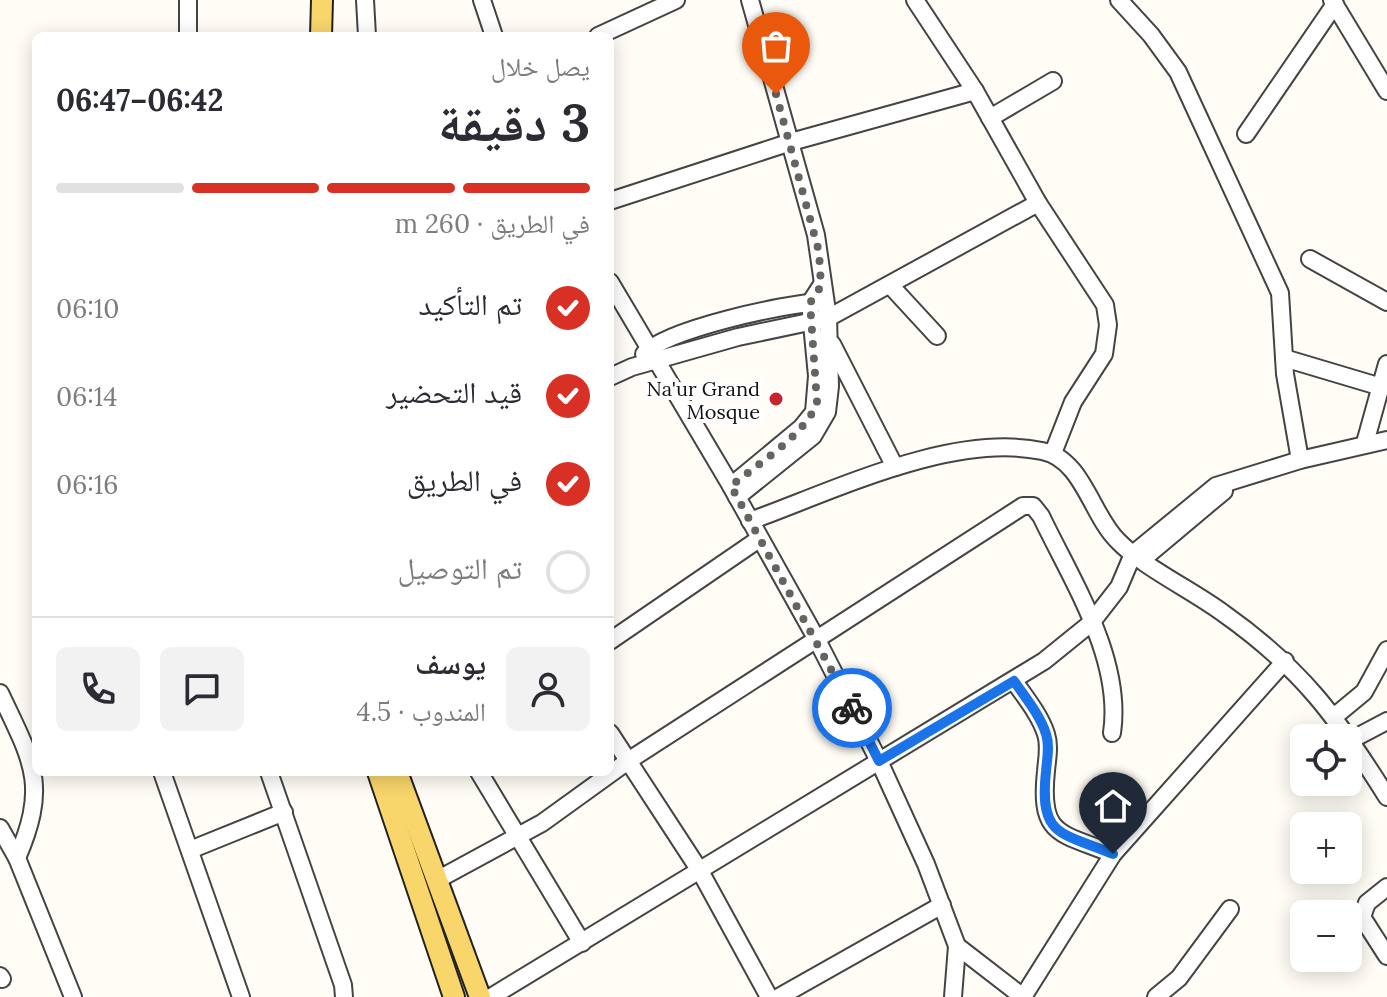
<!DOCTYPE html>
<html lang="ar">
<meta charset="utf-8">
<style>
:root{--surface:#fff;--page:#f2f2f3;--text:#2b2b33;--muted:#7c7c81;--line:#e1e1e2;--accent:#d93025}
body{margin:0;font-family:Lora,"Noto Naskh Arabic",serif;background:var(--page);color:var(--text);direction:rtl;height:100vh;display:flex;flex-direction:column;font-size:30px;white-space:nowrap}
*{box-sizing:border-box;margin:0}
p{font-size:26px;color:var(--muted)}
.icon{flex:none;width:44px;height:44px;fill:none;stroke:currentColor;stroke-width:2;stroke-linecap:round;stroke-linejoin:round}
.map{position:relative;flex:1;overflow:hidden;direction:ltr}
.drawer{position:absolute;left:32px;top:32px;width:582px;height:744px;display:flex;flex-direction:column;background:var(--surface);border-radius:12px;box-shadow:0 4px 20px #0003;direction:rtl}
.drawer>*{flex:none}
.fabs{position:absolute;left:1290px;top:724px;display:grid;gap:16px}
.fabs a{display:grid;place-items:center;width:72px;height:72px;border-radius:12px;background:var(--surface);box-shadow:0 4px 20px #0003;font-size:40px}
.pin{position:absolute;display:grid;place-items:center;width:68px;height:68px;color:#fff;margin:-82px -34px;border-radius:50% 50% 50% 0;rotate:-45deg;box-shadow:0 0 8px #0007}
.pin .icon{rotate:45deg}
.courier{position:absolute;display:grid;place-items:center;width:80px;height:80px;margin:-40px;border:6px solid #1a73e8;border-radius:50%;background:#fff;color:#222;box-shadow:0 2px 10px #0007}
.headline em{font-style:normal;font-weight:700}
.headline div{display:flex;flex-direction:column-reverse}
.headline{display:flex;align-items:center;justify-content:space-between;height:136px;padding:0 24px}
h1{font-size:52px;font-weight:700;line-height:60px}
.bar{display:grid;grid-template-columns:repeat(4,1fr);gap:12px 8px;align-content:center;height:96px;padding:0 24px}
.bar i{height:10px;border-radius:6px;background:var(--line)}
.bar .current{background:var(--accent)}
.bar p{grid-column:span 4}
.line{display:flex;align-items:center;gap:20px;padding:0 24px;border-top:2px solid var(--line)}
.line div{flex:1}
.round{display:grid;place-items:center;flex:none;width:84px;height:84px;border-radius:12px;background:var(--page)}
ol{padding:0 24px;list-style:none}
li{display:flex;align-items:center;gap:24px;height:88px}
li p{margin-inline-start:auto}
li .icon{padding:8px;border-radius:50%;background:var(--accent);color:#fff;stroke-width:4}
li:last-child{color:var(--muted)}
li i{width:44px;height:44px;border:4px solid var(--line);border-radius:50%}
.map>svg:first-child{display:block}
</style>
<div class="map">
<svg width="1387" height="997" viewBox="0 0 1387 997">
<rect width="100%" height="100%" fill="#fffdf5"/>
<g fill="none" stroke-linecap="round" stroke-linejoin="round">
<defs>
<g id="minor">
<polyline points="365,0 367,36"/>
<polyline points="482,0 494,36"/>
<polyline points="915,0 975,91 1038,203 1105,305 1108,325 1104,354 1073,402 1053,453"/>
<polyline points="1119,0 1151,35 1178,72 1280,293 1285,374 1300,460"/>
<polyline points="1332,0 1387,91"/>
<polyline points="188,36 188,0"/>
<polyline points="598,36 676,0"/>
<polyline points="990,118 1053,81"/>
<polyline points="1246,134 1335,4"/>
<polyline points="610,201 791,142 975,91"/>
<polyline points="1310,259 1387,302"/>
<polyline points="610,282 731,486 816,638 879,761 926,864 957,946 953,997"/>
<polyline points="890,285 937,336"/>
<polyline points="832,344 895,467"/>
<path d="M 644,354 C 667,329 784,304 820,302"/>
<polyline points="1284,358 1378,386"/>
<polyline points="610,377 632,367 738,337 828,318 1038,203"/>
<polyline points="1365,443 1387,364"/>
<polyline points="731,486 801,428 814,412 817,376 810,303 821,286"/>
<polyline points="737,497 813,436 827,412 830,386 828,318 816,235 750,0"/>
<path d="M 750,521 C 833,491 953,432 1042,451 C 1083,459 1091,515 1118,541 C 1143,567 1192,590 1223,613 C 1301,668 1337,717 1387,797"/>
<polyline points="1144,558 1224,491"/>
<polyline points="610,641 759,539"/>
<path d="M 1014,681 C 1025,697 1040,715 1046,734 C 1050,746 1047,759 1046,771 C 1039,837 1060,832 1113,854"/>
<path d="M 0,693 C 32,761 49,784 17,858"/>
<polyline points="1335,716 1364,692 1387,650"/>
<polyline points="610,733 700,871 769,997"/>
<polyline points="1351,740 1387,721"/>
<polyline points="162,772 241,997"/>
<polyline points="269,772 343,985 344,997"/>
<polyline points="479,772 582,943"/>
<polyline points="0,828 17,858 73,997"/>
<polyline points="190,850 284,812"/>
<path d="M 437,880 L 542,823 L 628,761 L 1023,506 L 1033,506 L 1041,516 C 1072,581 1123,659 1112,733"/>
<polyline points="1387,887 1367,903 1362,917 1387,956"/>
<polyline points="957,946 1023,997"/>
<polyline points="0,976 2,979"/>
<polyline points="491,997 1044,661 1091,623 1119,587 1133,554 1216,486 1300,460 1387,440"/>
<polyline points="779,997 942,905"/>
<polyline points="1023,997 1113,854 1285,661"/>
<polyline points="1156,997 1179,978 1230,909"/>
</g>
<g id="major">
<polyline points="321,36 322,0"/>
<polyline points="378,772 454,997"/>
<polyline points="397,772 480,997"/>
</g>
</defs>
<!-- minor casing -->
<use href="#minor" stroke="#444" stroke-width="20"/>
<!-- major casing -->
<use href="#major" stroke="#222" stroke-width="24"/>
<!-- minor -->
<use href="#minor" stroke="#fff" stroke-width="16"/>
<!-- major -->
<use href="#major" stroke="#f9d66b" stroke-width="20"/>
</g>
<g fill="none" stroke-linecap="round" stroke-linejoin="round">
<!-- done -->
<path stroke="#646461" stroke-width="8" stroke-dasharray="0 14.4" d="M 776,94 L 819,252 L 821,286 L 810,303 L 817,402 C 808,433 756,465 731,486 L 852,708"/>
<!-- route -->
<path stroke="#1a73e8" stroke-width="10" d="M 852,708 L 879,761 L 1014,681 C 1025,697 1040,715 1046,734 C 1050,746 1047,759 1046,771 C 1039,837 1060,832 1113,854"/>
</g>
<!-- markers -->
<circle fill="#c4262e" stroke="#fff" stroke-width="3" cx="776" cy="399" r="8"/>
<g text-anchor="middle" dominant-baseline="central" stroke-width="8" stroke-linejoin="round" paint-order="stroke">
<!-- poi labels -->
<g font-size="20" fill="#111" stroke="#fff" text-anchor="end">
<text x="760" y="388">Na'ur Grand<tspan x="760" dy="23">Mosque</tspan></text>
</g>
</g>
</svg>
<div class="fabs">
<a><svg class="icon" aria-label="locate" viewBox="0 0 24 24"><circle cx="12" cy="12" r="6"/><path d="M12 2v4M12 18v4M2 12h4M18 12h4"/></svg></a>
<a>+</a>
<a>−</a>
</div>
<div class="pin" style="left:776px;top:94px;background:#ea580c"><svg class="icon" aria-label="bag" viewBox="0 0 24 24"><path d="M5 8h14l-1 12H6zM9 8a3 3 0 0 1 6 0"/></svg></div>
<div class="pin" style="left:1113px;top:854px;background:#1f2937"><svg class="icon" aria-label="home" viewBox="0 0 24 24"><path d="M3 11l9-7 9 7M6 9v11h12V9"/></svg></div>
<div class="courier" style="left:852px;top:708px"><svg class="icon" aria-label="bike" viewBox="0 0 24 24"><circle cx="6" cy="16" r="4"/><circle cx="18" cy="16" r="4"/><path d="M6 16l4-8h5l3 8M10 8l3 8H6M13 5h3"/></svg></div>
<section class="drawer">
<div class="headline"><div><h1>3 دقيقة</h1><p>يصل خلال</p></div><em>06:42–06:47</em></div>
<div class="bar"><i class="current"></i><i class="current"></i><i class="current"></i><i></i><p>في الطريق · 260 m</p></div>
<ol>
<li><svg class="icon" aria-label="check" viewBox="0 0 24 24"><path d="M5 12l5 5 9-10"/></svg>تم التأكيد<p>06:10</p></li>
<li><svg class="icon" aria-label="check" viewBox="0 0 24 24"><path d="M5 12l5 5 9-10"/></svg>قيد التحضير<p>06:14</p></li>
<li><svg class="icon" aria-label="check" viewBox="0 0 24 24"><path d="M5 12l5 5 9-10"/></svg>في الطريق<p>06:16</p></li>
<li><i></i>تم التوصيل</li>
</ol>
<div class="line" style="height:144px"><a class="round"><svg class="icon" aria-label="person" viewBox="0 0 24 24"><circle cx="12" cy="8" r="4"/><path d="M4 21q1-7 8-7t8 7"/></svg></a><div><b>يوسف</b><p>المندوب · 4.5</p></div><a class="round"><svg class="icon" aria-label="chat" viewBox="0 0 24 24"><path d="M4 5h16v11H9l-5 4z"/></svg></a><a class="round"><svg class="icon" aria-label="phone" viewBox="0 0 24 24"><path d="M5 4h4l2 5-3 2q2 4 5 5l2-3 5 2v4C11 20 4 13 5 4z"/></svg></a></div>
</section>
</div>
